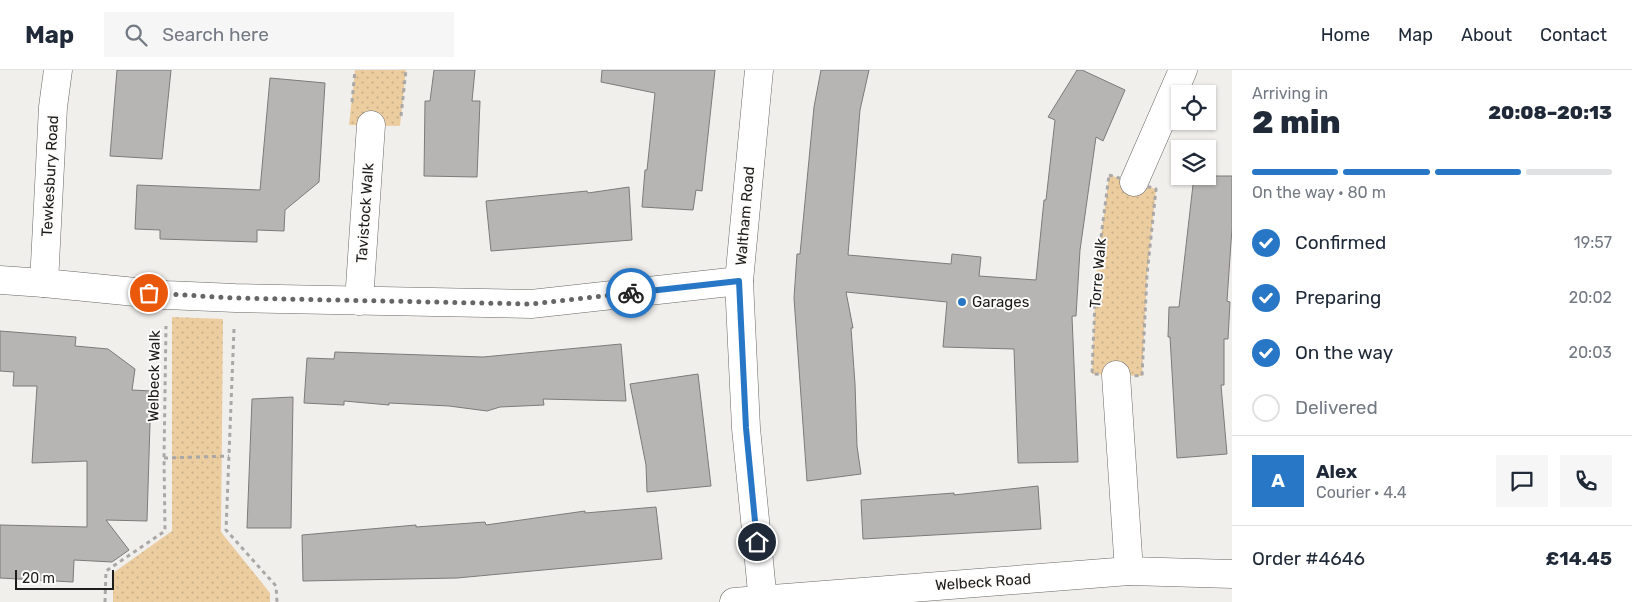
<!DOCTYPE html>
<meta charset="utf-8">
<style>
:root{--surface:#fff;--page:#f6f6f7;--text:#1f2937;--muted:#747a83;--line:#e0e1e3;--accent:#2777c6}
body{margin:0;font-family:Rubik,sans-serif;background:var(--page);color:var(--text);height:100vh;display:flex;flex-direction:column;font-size:19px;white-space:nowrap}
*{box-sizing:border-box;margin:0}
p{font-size:16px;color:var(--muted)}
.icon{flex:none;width:28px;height:28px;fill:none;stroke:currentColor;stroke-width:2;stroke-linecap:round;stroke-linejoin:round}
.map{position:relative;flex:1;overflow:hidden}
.drawer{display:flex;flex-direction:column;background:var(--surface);width:400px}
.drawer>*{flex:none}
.tools{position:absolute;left:1171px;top:15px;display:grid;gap:10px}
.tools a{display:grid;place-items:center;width:45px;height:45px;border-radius:0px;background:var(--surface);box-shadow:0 1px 4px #0004;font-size:25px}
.scale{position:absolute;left:15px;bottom:12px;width:99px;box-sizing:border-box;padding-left:5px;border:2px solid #1d1d1c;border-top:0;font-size:14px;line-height:18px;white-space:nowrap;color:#1d1d1c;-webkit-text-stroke:4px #fefcfa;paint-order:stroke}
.pin{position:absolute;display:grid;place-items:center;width:42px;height:42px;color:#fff;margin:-21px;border:2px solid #fff;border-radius:50%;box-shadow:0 1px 5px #0007}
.courier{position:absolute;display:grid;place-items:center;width:50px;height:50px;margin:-25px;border:4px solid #2777c6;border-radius:50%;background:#fff;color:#222;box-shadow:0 1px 6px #0007}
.head em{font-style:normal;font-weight:800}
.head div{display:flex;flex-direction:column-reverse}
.head{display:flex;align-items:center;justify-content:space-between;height:85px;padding:0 20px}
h1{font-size:32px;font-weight:800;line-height:38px}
.bar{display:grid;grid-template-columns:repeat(4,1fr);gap:8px 5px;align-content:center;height:60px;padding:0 20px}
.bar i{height:6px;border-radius:4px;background:var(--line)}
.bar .current{background:var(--accent)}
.bar p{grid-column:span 4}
.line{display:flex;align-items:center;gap:12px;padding:0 20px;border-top:1px solid var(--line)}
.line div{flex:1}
.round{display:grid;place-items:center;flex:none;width:52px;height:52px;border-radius:0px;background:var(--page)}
ol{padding:0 20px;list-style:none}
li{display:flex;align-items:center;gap:15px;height:55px}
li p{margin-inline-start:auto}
li .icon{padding:5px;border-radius:50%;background:var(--accent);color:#fff;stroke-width:4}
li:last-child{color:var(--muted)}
li i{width:28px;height:28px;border:2px solid var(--line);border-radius:50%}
header{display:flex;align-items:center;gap:30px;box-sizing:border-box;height:70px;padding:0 25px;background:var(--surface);border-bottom:1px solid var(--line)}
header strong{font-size:24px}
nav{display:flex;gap:28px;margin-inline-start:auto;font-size:18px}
.search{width:350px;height:45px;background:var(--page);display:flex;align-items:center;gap:12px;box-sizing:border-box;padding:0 18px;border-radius:0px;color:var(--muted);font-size:19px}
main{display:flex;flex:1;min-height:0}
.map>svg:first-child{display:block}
</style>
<header>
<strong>Map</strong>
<div class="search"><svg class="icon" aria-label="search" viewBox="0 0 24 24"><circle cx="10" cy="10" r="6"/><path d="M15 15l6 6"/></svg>Search here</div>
<nav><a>Home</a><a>Map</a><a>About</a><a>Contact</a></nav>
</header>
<main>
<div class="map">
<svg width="1232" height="532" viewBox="0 0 1232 532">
<defs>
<pattern id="grass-dots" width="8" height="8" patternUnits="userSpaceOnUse" patternTransform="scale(1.25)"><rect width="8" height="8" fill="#ebcda0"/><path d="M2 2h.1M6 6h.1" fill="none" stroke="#c9b089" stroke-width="1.8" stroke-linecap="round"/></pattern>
</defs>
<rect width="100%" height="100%" fill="#f1efec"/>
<!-- grass -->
<g fill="url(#grass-dots)">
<polygon points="355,0 406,0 400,56 349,55"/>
<polygon points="1109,105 1156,119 1147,205 1142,306 1092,304 1096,206"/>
<polygon points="172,247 223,249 221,462 270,523 270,532 113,532 113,503 172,461"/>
</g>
<!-- building -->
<g fill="#b7b5b3" stroke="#7d7b79">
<polygon points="117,0 171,0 162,89 110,86"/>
<polygon points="434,0 475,0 472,31 480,31 477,107 424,106 425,31 430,31"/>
<polygon points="602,0 715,0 702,121 696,120 693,140 642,137 645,100 647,100 655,23 601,12"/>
<polygon points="821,0 869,0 860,40 848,185 951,194 952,184 981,187 979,206 1036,210 1044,130 1046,130 1055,50 1048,47 1077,0 1082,0 1125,20 1103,71 1096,67 1080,180 1076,246 1072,246 1078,392 1018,393 1014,279 943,277 947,232 846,222 853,258 851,258 855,314 857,376 861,404 807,411 794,228 797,184 800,184 814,37"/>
<polygon points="270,8 325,13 319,112 285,140 284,161 257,160 257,172 160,169 160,160 135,159 137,115 260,120"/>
<polygon points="1194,106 1232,106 1232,158 1227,231 1230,232 1228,269 1224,269 1224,315 1221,315 1227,384 1177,388 1170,267 1168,267 1169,237 1179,237"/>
<polygon points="629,117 632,170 491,181 486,131 587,121 588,123"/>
<polygon points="0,261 76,267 75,276 108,279 135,299 132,320 151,321 147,451 106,450 129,480 112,492 74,490 73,512 0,508 0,455 87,457 87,391 32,393 37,316 13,316 14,302 0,301"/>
<polygon points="621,274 626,331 543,329 544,335 500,337 487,341 449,336 389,333 389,335 344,331 344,335 304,333 307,288 334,289 335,282 483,287"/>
<polygon points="698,304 711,416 647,422 646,395 630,314"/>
<polygon points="293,327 291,458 247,458 252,329"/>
<polygon points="1038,416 1041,459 863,469 861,430 954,423 954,425"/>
<polygon points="656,437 662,489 457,508 303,511 302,465 416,455 416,457 485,452 486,455 585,441 585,443"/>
</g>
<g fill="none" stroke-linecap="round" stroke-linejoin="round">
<defs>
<g id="minor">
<polyline points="759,0 739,211 746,358 763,532"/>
<polyline points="1134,112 1183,0"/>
<polyline points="0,210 44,213 166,225 235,228 531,234 739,211"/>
<polyline points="44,213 53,37 58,0"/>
<polyline points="359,231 371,55"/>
<polyline points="1116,305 1129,501"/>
<polyline points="734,532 1129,501 1232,504"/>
</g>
</defs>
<!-- minor casing -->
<use href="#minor" stroke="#6a6866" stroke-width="29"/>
<!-- path -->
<g stroke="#aaa8a6" stroke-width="3" stroke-dasharray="4 4" stroke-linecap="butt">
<polyline points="352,32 355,0"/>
<polyline points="401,46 406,0"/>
<polygon points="1109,105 1156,119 1147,205 1142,306 1092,304 1096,206"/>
<polyline points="234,259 226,460 276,516 277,532"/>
<polyline points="164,388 229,386"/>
<polyline points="105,532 106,501 165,461 164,388 166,256"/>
</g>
<!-- minor -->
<use href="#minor" stroke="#fff" stroke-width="28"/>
</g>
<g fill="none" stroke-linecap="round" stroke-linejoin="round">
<!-- done -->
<polyline stroke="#676665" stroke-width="5" stroke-dasharray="0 9" points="149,223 235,228 531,234 631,223"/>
<!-- route -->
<polyline stroke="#2777c6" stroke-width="6" points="631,223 739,211 746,358 757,472"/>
</g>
<!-- markers -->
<circle fill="#2777c6" stroke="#fefcfa" stroke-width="2" cx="962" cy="232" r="5"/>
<g text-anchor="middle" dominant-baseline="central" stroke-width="4" stroke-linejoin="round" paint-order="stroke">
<!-- street labels -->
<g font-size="15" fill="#1d1d1c" stroke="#fefcfa">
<text transform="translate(50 106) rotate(-87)">Tewkesbury Road</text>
<text transform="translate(365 143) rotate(-86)">Tavistock Walk</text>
<text transform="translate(745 146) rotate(-85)">Waltham Road</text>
<text transform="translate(1098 203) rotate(-85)">Torre Walk</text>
<text transform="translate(154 306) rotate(-89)">Welbeck Walk</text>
<text transform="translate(983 512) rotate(-4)">Welbeck Road</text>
</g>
<!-- poi labels -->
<g font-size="15" fill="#1d1d1c" stroke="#fefcfa" text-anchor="start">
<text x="972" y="232">Garages</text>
</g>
</g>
</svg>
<div class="tools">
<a><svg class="icon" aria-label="locate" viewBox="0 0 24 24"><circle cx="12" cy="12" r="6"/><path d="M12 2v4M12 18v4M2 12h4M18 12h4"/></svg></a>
<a><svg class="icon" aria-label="layers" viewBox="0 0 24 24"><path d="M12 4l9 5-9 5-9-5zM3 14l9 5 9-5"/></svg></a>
</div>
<div class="scale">20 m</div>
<div class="pin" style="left:149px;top:223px;background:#ea580c"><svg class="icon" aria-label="bag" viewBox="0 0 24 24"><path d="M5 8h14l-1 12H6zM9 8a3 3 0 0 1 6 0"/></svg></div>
<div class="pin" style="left:757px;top:472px;background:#1f2937"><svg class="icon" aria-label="home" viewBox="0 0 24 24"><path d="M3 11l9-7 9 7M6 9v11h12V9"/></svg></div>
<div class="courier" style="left:631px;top:223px"><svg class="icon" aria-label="bike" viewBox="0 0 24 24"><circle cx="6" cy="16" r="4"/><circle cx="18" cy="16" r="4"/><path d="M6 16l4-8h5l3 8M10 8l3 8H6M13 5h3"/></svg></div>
</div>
<section class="drawer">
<div class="head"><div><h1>2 min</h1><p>Arriving in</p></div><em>20:08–20:13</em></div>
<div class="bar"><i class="current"></i><i class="current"></i><i class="current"></i><i></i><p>On the way · 80 m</p></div>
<ol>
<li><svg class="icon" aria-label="check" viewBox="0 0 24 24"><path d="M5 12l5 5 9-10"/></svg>Confirmed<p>19:57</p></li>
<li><svg class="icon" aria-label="check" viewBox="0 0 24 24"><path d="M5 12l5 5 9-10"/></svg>Preparing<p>20:02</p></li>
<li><svg class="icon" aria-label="check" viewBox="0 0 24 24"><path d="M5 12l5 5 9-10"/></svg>On the way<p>20:03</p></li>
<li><i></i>Delivered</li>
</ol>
<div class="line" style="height:90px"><b class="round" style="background:var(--accent);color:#fff">A</b><div><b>Alex</b><p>Courier · 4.4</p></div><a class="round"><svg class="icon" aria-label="chat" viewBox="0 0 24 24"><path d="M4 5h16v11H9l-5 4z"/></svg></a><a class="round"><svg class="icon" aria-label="phone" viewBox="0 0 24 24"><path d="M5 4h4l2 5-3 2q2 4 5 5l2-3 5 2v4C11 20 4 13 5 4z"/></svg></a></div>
<div class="line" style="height:65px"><div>Order #4646</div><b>£14.45</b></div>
</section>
</main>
